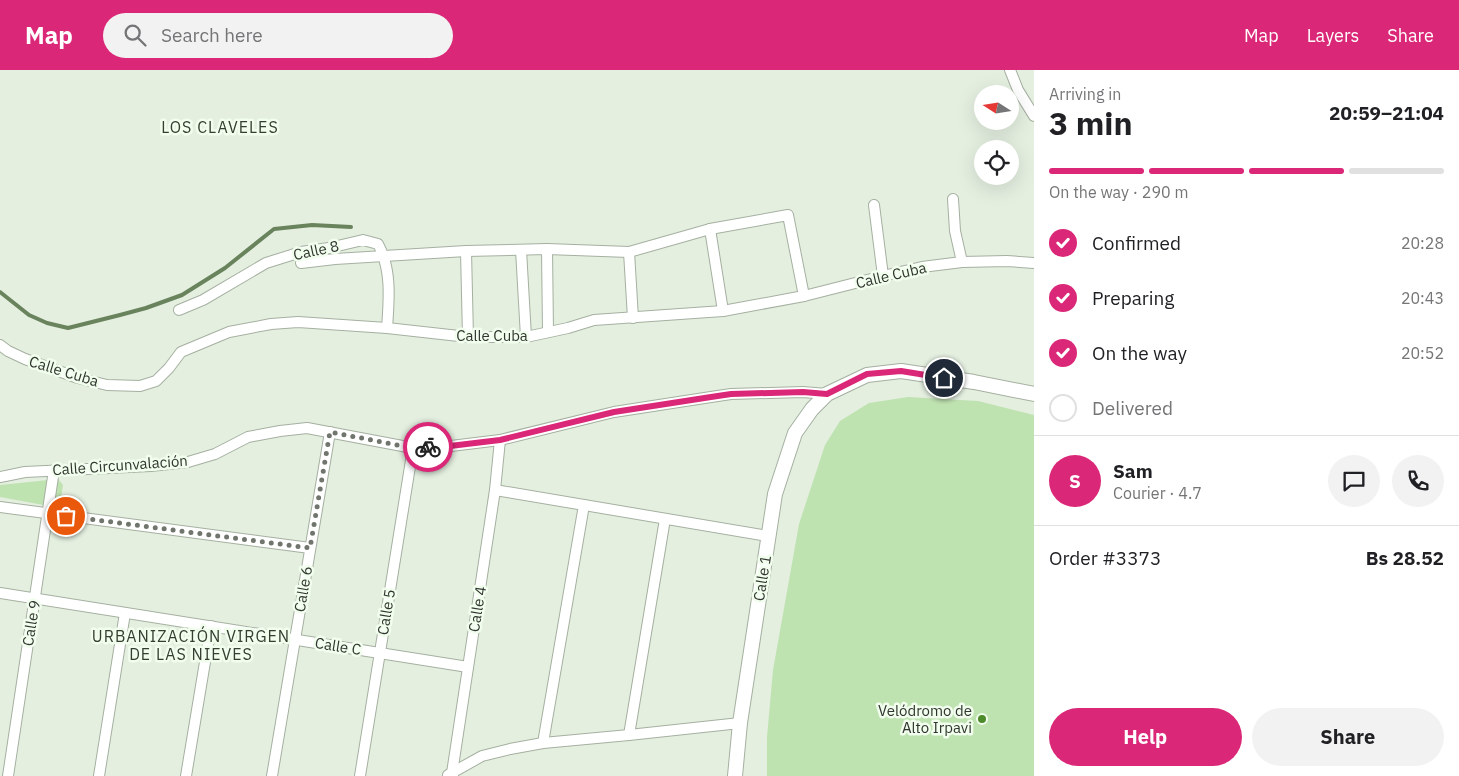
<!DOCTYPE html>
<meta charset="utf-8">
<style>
:root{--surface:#fff;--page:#f2f2f2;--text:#202124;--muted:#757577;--line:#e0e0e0;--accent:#db2777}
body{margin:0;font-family:"IBM Plex Sans",sans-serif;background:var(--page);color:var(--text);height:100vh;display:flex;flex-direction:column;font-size:19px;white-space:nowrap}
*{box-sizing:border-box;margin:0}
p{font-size:16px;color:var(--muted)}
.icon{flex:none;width:28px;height:28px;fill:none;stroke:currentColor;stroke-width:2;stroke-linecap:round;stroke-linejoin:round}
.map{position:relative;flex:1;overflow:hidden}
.sheet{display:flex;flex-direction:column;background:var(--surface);width:425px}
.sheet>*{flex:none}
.needle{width:32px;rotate:282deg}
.controls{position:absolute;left:974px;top:15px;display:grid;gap:10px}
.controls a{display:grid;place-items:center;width:45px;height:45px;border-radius:50%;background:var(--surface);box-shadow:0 5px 20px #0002;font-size:25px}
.pin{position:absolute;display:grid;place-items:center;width:42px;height:42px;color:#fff;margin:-21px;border:2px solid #fff;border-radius:50%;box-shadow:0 1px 5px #0007}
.courier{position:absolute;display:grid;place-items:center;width:50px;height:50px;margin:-25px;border:4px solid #db2777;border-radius:50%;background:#fff;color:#222;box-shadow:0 1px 6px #0007}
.overview em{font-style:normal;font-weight:700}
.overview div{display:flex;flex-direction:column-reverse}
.overview{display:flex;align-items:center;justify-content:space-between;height:85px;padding:0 15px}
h1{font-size:32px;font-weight:700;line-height:38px}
.bar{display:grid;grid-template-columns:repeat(4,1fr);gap:8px 5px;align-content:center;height:60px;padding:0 15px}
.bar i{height:6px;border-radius:4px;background:var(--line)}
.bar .current{background:var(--accent)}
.bar p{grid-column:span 4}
.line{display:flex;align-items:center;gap:12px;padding:0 15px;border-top:1px solid var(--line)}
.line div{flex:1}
.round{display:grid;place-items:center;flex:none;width:52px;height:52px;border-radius:26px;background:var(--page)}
ol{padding:0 15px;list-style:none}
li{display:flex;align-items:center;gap:15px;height:55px}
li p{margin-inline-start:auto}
li .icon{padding:5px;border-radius:50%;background:var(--accent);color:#fff;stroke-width:4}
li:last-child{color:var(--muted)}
li i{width:28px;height:28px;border:2px solid var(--line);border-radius:50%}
.cta{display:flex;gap:10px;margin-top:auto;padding:10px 15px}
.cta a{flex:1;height:58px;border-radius:30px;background:var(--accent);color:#fff;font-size:20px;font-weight:700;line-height:58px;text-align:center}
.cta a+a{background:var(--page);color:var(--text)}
header{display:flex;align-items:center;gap:30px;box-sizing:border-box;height:70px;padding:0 25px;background:var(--accent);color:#fff}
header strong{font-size:24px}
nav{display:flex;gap:28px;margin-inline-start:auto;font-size:18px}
.search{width:350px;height:45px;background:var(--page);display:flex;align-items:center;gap:12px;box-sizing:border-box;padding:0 18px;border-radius:28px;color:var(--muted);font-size:19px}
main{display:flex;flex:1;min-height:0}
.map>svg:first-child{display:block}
</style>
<header>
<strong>Map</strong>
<div class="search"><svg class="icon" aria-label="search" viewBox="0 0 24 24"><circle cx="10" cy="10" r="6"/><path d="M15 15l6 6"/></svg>Search here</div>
<nav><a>Map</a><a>Layers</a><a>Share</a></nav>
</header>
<main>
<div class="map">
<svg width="1034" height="706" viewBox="0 0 1034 706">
<rect width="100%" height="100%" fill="#e4efe0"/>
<!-- green -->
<g fill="#bfe2b1">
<polygon points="908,327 978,331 1034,345 1034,706 767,706 767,667 773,600 799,454 825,375 840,351 869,333"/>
<polygon points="58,409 63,415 60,434 54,437 0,427 0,415"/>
</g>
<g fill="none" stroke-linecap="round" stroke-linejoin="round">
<!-- stream -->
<polyline stroke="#69835d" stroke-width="4" points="0,222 29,245 47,253 68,258 120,245 146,238 182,225 225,198 274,159 312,155 351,157"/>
<defs>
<g id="street">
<polyline points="1010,0 1018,20 1034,46"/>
<polyline points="953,129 955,161 962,192"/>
<polyline points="874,135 883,206"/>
<polyline points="710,159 723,241"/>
<polyline points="547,179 548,262"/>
<polyline points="521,180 526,267"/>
<polyline points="466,181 468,267"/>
<polyline points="629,182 633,248"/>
<polyline points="301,193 335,189 466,181 547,179 629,182 710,159 788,145 804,226"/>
<path d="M 179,240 L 203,230 L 266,193 L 301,182 L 329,178 L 363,170 L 378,174 C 392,200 389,230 387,258"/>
<polyline points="0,275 8,281 25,289 78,308 107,315 140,316 156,311 169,298 181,282 229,262 271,254 298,252 387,258 468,267 526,267 568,258 594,250 723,241 804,226 883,206 922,197 962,192 1007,191 1034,193"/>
<polyline points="0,407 25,402 151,396 188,392 215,384 248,367 280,361 307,358 413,378 451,376 500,370 614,342 711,327 731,324 803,322 827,324"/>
<polyline points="495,420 768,466"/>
<polyline points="0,437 310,478"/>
<polyline points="0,523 468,597"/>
<polyline points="629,665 665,449"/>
<polyline points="543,673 584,435"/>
<polyline points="448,705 482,686 510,679 543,673 629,665 740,653"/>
<polyline points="8,706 54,400"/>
<polyline points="99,706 125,543"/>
<polyline points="186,706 211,556"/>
<polyline points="272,706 330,362"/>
<polyline points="360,706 413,378"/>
<polyline points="453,706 452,703 495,420 500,370"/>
</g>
<polyline id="secondary" points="735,706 740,653 775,424 795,363 812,339 827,324 867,305 901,301 974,312 1034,324"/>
</defs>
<!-- street casing -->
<use href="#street" stroke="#a5b0a1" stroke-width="12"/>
<!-- secondary casing -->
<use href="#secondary" stroke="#a5b0a1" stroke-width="16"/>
<!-- street -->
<use href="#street" stroke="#fff" stroke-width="10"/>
<!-- secondary -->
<use href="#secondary" stroke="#fff" stroke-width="14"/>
</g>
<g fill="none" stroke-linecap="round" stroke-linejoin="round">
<!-- done -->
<polyline stroke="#70766d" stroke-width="5" stroke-dasharray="0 9" points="66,446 310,478 330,362 413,378 428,377"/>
<!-- route -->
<polyline stroke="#db2777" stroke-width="6" points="428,377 450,376 500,370 614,342 711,327 731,324 803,322 827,324 867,304 901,301 944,308"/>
</g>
<!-- markers -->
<circle fill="#4c8a2a" stroke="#f1fded" stroke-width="2" cx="982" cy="649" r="5"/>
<g text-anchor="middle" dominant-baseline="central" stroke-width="5" stroke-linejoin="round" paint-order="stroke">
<!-- street labels -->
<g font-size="15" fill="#31352f" stroke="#f1fded">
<text transform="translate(316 180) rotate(-12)">Calle 8</text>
<text transform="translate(891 205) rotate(-13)">Calle Cuba</text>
<text x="492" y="265">Calle Cuba</text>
<text transform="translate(64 301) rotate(17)">Calle Cuba</text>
<text transform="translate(120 395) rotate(-4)">Calle Circunvalación</text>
<text transform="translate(762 508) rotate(-81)">Calle 1</text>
<text transform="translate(303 519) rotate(-80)">Calle 6</text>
<text transform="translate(477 539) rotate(-81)">Calle 4</text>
<text transform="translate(386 542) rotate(-81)">Calle 5</text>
<text transform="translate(31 553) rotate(-81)">Calle 9</text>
<text transform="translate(338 576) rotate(9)">Calle C</text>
</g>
<!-- poi labels -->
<g font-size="15" fill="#31352f" stroke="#f1fded" text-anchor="end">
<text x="972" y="640">Velódromo de<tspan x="972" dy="17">Alto Irpavi</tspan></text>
</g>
<!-- neighbourhood labels -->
<g font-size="16" letter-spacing="1" fill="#353e31" stroke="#f1fded">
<text x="220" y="57">LOS CLAVELES</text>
<text x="191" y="566">URBANIZACIÓN VIRGEN<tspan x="191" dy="18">DE LAS NIEVES</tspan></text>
</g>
</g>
</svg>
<div class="controls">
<a><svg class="needle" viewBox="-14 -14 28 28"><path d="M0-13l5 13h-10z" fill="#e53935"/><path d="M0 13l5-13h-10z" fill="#757577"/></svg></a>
<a><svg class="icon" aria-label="locate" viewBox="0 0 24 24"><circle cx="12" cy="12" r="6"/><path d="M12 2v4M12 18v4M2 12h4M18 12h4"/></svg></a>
</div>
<div class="pin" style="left:66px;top:446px;background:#ea580c"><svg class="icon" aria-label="bag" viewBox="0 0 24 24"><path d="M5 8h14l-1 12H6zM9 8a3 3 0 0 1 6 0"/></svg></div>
<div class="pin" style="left:944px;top:308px;background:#1f2937"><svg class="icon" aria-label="home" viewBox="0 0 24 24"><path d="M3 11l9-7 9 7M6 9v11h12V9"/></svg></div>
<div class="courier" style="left:428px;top:377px"><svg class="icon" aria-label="bike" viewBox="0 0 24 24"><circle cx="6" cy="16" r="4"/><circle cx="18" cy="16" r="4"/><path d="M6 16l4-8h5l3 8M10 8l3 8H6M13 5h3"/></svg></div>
</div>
<section class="sheet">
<div class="overview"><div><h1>3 min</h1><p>Arriving in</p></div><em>20:59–21:04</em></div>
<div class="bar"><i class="current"></i><i class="current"></i><i class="current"></i><i></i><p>On the way · 290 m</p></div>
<ol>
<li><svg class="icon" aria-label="check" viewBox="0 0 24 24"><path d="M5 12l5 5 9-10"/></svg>Confirmed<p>20:28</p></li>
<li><svg class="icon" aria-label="check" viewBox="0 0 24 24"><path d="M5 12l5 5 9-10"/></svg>Preparing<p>20:43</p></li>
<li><svg class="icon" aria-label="check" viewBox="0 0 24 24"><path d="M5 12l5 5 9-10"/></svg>On the way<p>20:52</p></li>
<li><i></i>Delivered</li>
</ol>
<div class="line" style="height:90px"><b class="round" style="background:var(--accent);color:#fff">S</b><div><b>Sam</b><p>Courier · 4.7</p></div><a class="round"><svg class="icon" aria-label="chat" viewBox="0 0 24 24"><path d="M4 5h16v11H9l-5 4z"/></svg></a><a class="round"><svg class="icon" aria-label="phone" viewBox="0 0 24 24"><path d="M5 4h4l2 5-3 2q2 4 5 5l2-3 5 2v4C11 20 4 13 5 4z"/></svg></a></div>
<div class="line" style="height:65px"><div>Order #3373</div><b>Bs 28.52</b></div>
<div class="cta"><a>Help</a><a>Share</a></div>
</section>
</main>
